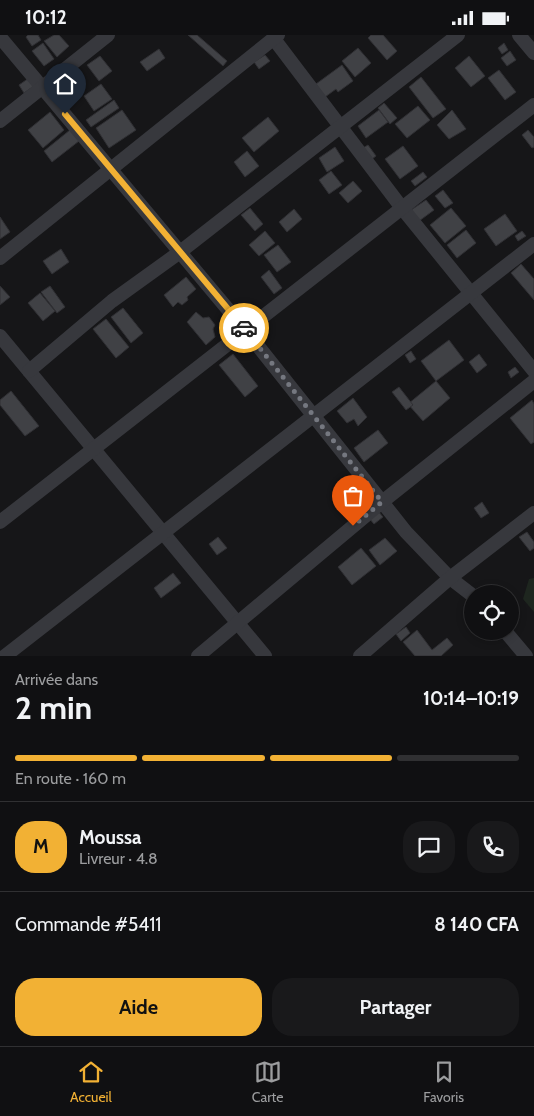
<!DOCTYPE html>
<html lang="fr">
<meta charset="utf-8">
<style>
:root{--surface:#101012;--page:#19191b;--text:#f1f3f6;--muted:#9c9d9f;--line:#303032;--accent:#f2b134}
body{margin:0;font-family:Cabin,sans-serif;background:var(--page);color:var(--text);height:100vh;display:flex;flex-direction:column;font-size:19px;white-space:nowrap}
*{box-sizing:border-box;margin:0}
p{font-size:16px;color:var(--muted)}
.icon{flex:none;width:28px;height:28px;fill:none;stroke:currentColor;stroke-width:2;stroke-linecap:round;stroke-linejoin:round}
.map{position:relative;height:621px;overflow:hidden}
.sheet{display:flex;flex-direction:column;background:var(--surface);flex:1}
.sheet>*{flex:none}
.buttons{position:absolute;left:464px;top:550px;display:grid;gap:10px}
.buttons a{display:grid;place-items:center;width:55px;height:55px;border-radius:50%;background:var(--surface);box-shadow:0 2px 8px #0003,0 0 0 1px var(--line);font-size:25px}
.pin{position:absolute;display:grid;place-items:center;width:42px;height:42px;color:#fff;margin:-51px -21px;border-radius:50% 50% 50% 0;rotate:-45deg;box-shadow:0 0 5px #0007}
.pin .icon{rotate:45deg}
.courier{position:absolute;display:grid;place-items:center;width:50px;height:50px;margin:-25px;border:4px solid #f2b134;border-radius:50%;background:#fff;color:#222;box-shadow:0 1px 6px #0007}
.overview em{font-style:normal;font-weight:800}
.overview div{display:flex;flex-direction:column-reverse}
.overview{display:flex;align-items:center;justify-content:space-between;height:85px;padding:0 15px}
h1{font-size:32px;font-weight:800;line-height:38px}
.bar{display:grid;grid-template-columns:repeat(4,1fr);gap:8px 5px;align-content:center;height:60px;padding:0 15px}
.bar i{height:6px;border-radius:4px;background:var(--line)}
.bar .active{background:var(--accent)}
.bar p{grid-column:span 4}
.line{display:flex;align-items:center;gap:12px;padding:0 15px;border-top:1px solid var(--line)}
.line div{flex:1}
.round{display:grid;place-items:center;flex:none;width:52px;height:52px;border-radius:20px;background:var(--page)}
.cta{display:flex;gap:10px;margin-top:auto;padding:10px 15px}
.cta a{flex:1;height:58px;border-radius:20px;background:var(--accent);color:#111;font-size:20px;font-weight:800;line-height:58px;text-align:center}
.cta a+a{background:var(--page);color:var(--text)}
.status{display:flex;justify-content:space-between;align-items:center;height:35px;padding:0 25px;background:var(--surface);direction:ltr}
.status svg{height:14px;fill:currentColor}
.dock{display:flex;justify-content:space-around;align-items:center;height:70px;border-top:1px solid var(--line);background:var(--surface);font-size:14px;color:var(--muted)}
.dock a{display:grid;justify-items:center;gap:2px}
.dock .active{color:var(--accent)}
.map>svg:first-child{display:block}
</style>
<div class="status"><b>10:12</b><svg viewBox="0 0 49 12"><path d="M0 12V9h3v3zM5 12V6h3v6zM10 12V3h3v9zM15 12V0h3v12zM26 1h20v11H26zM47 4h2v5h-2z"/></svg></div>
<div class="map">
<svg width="534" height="621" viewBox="0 0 534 621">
<rect width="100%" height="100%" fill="#161618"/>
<!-- green -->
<polygon fill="#1e261f" points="534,543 534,577 523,564 529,544"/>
<!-- building -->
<g fill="#404145" stroke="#303034">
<polygon points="28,0 38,0 41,5 32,11 26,2"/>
<polygon points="54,0 59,0 69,11 57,22 44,6"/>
<polygon points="188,0 197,0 227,26 223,31"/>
<polygon points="371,0 383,0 397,16 387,25 368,3"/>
<polygon points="43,8 54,24 44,31 32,16"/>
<polygon points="504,8 508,15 502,19 498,13"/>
<polygon points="358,13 371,28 355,42 342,26"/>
<polygon points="159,14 165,23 147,36 140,27"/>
<polygon points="510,16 516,25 507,31 501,23"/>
<polygon points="265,20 270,26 259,34 254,27"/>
<polygon points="100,21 112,36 99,46 87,30"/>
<polygon points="469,21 485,41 471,52 455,33"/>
<polygon points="342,30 353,46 338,57 336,54 325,62 316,49"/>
<polygon points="499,35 516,57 505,65 488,43"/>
<polygon points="421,42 446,74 433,83 409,52"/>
<polygon points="29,43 34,51 24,58 19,50"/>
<polygon points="101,49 112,64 94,76 84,61"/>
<polygon points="114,65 119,73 91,92 86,85"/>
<polygon points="384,68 397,83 390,89 378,73"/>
<polygon points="418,71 430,85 407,103 395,89"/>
<polygon points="122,75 136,95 109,113 96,93"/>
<polygon points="379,75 388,87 366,103 358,91"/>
<polygon points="452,75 466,94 449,104 437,90"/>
<polygon points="50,77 64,95 43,113 28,95"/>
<polygon points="268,82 279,96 254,117 242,103"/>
<polygon points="70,95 79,106 52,127 44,116"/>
<polygon points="528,95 534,102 534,112 532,113 522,100"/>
<polygon points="368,110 376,121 372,124 363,113"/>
<polygon points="403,111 418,131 400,144 385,124"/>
<polygon points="335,112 344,126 327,137 319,123"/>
<polygon points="247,116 259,131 245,142 234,127"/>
<polygon points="331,136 342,150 329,159 319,145"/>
<polygon points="423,137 427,142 415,151 411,146"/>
<polygon points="353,146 362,156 348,168 339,158"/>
<polygon points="443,155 453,168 445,173 435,161"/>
<polygon points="426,165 434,175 419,186 411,175"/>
<polygon points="250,173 263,189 255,196 241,180"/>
<polygon points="451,173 466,191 445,208 430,190"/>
<polygon points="294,174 302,184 287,197 279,187"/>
<polygon points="505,179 517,196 496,211 484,194"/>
<polygon points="0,182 10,197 0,204"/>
<polygon points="466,195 476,208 457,223 447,210"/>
<polygon points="265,196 275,208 259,221 249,210"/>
<polygon points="522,196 526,201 518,206 515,201"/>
<polygon points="278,210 291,227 277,237 264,220"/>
<polygon points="61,214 69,227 52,239 43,226"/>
<polygon points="521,229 534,244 534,265 511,238"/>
<polygon points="269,235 282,253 274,259 261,242"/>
<polygon points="186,242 196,254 187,262 188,265 182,270 178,267 173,272 164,260"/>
<polygon points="0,251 10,262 0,270"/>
<polygon points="50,251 65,272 57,278 41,257"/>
<polygon points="40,258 55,276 43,286 28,268"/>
<polygon points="123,273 143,298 131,308 111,282"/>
<polygon points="196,277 203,283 209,282 215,290 213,294 215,302 206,310 187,287"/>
<polygon points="106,284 129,312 116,323 93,294"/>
<polygon points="449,305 464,325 436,346 421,326"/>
<polygon points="411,316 416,324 410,328 405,320"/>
<polygon points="233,319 258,351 245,362 219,330"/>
<polygon points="479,319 487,330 477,338 469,327"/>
<polygon points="515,332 519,337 511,343 508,337"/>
<polygon points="436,346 450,363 423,386 408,369"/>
<polygon points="399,352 413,370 406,375 392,357"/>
<polygon points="11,356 39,391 25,401 0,370 0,365"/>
<polygon points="353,363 367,382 358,391 354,384 347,388 337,376"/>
<polygon points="532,365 534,369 534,407 531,409 510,383"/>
<polygon points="378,395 388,408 364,427 354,413"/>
<polygon points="482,467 489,478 481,483 474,473"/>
<polygon points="378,476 383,482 374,489 369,483"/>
<polygon points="527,497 534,507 534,513 530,516 519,502"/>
<polygon points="218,502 227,513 217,520 209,509"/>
<polygon points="385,503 397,516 380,530 369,515"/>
<polygon points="361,513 376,531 352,550 338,532"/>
<polygon points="173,538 181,548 161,563 154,553"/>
<polygon points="406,592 410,598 401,606 396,599"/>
<polygon points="417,595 432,615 447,603 453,610 441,621 415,621 403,607"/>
</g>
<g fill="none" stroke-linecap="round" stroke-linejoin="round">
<!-- minor -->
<g stroke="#37383d" stroke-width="14">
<polyline points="519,0 534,18"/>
<polyline points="0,2 246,296 406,497 450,543 472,560"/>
<polyline points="274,4 402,173 534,336"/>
<polyline points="0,86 108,0"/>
<polyline points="0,223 278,0"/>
<polyline points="0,301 265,621"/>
<polyline points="29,336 112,266 180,217 458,0"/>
<polyline points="0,487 534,70"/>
<polyline points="505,596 526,621"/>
<polyline points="5,621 534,209"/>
<polyline points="198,621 382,467 534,346"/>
<polyline points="360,621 450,543 534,478"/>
</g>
</g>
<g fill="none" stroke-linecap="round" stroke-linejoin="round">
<!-- done -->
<polyline stroke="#757880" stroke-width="5" stroke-dasharray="0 9" points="244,293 382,467 353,491"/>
<!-- route -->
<polyline stroke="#f2b134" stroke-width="6" points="65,79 244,293"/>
</g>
</svg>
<div class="buttons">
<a><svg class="icon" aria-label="locate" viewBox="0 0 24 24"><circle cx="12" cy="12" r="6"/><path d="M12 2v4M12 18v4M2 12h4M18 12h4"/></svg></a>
</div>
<div class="pin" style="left:353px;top:491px;background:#ea580c"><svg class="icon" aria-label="bag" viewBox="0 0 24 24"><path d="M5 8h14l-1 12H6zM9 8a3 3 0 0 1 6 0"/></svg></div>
<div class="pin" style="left:65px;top:79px;background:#1f2937"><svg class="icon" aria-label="home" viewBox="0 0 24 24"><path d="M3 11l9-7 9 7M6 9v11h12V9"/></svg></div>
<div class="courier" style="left:244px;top:293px"><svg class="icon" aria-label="car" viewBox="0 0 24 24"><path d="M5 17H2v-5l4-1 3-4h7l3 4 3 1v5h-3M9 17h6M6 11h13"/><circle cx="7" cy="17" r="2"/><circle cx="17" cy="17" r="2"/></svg></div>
</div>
<section class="sheet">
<div class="overview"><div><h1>2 min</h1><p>Arrivée dans</p></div><em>10:14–10:19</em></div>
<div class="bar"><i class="active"></i><i class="active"></i><i class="active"></i><i></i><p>En route · 160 m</p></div>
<div class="line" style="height:90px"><b class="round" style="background:var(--accent);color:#111">M</b><div><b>Moussa</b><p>Livreur · 4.8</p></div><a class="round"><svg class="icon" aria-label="chat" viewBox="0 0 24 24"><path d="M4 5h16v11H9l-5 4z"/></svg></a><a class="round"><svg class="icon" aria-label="phone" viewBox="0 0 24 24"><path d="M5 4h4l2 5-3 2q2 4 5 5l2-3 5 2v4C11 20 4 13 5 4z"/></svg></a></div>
<div class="line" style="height:65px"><div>Commande #5411</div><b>8 140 CFA</b></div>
<div class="cta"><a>Aide</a><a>Partager</a></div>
</section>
<nav class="dock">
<a class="active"><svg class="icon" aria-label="home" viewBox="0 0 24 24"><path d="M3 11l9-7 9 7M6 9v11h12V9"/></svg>Accueil</a>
<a><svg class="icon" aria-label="map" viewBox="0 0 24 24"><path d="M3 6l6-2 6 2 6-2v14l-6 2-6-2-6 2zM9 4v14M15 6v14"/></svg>Carte</a>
<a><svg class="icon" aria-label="saved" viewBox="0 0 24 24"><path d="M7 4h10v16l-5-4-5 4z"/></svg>Favoris</a>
</nav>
